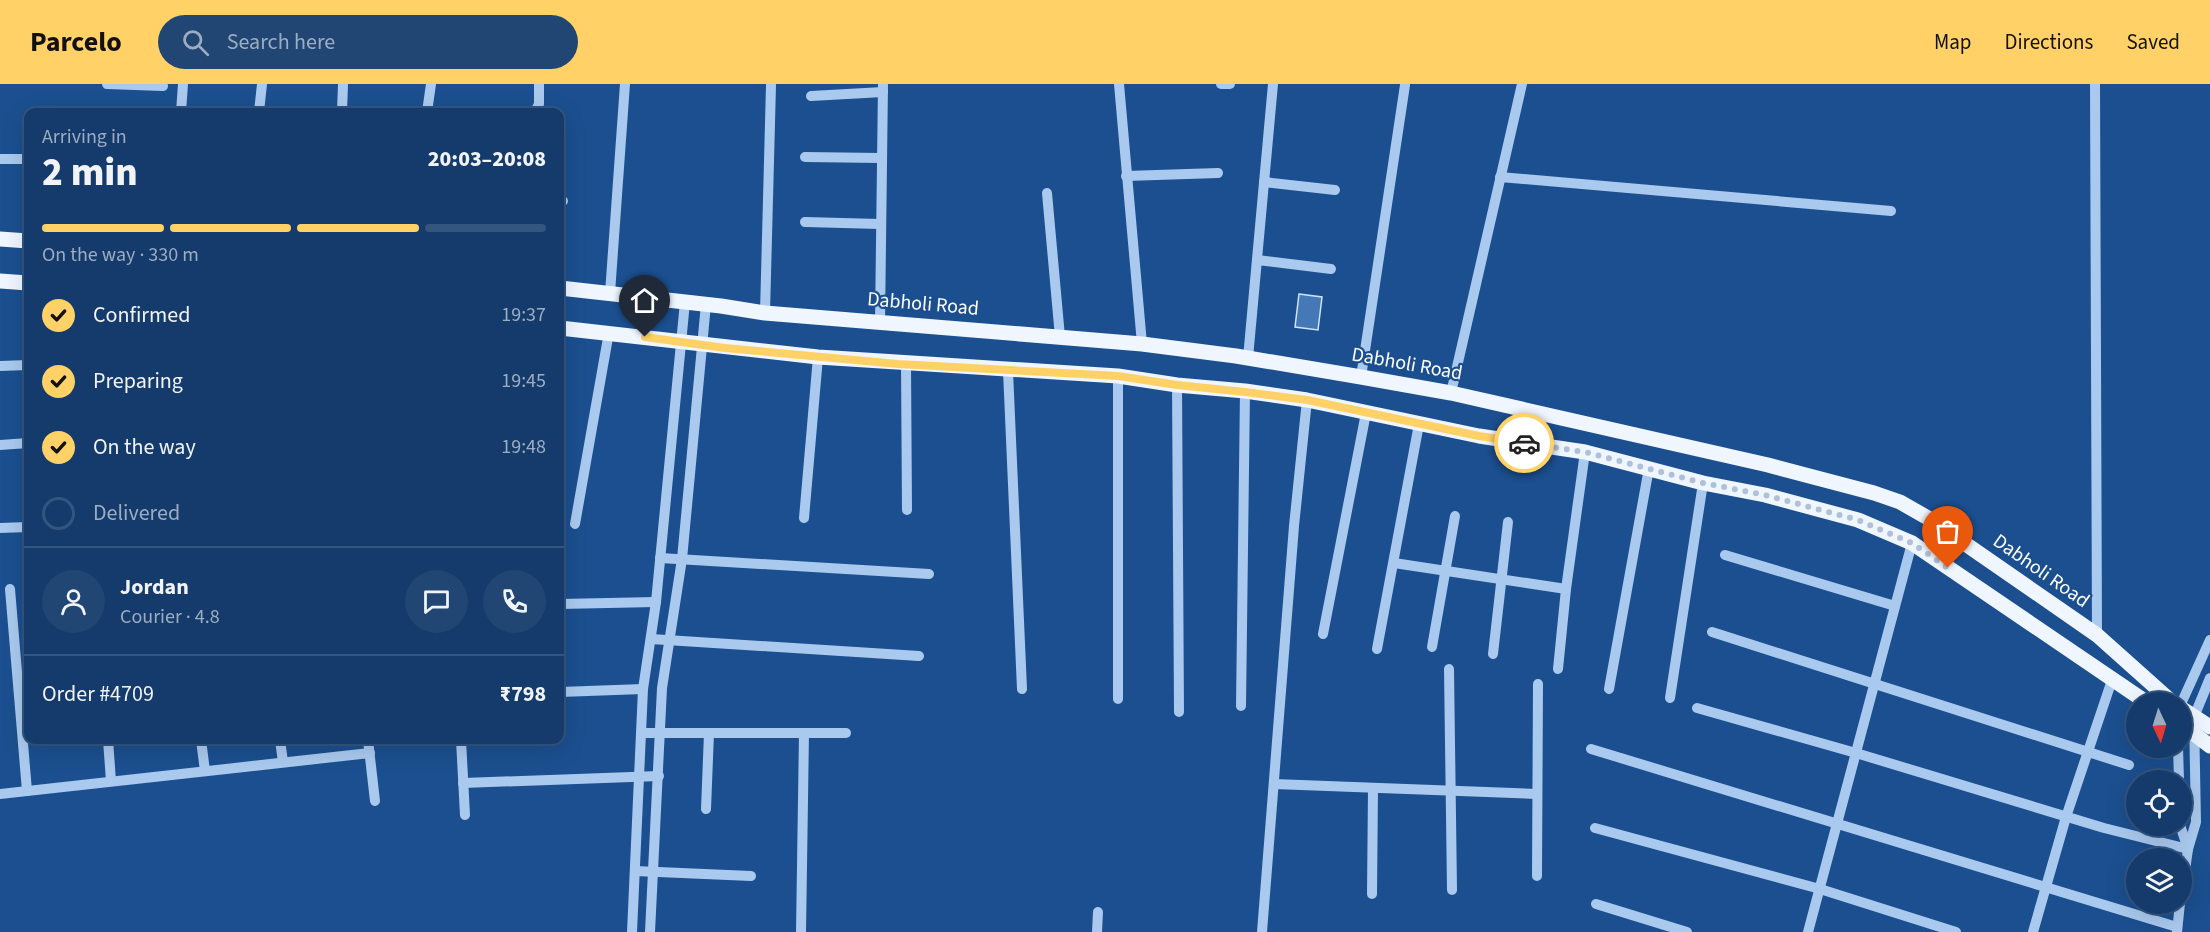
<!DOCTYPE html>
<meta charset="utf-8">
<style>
:root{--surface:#143b6b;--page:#214673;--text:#f1f3f6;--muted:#9dadc1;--line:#33557e;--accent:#ffd166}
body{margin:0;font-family:"Source Sans 3",sans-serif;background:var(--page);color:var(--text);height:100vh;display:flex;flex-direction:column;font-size:22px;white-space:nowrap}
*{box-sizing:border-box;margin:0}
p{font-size:20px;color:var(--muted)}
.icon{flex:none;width:33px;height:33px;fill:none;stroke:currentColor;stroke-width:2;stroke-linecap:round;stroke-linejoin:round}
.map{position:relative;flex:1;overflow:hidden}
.sheet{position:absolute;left:24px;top:24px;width:540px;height:636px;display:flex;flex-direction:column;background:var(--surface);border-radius:12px;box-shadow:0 6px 24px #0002,0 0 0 2px var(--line)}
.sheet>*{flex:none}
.needle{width:39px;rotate:176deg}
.buttons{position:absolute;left:2126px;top:608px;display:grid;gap:12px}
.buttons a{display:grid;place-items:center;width:66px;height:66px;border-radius:50%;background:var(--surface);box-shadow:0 6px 24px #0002,0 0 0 2px var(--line);font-size:30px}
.pin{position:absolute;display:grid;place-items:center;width:51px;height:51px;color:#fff;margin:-62px -26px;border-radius:50% 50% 50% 0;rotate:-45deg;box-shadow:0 0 6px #0007}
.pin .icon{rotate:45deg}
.courier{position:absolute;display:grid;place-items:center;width:60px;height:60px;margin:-30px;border:4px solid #ffd166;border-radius:50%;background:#fff;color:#222;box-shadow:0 2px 8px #0007}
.headline em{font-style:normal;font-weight:800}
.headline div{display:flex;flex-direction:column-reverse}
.headline{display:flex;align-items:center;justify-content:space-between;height:102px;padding:0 18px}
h1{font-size:39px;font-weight:800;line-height:45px}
.bar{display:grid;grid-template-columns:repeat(4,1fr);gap:9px 6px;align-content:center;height:72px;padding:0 18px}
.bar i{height:8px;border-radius:4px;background:var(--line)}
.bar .on{background:var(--accent)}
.bar p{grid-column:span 4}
.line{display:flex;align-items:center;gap:15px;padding:0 18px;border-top:2px solid var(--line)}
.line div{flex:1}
.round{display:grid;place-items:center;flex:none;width:63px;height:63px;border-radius:32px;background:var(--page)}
ol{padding:0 18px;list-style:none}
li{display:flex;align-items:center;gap:18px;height:66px}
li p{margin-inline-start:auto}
li .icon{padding:6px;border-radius:50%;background:var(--accent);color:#111;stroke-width:4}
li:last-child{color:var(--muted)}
li i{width:33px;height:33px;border:3px solid var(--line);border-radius:50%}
header{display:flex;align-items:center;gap:36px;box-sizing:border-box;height:84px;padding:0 30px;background:var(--accent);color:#111}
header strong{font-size:28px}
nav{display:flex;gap:33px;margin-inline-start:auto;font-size:21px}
.search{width:420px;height:54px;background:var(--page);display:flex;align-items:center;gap:15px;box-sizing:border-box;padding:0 21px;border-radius:33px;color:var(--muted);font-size:22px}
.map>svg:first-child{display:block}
</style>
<header>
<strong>Parcelo</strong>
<div class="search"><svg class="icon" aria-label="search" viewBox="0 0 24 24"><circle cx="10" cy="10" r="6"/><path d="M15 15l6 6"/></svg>Search here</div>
<nav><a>Map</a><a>Directions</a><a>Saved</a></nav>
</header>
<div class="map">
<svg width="2210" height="848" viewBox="0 0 2210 848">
<rect width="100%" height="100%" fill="#1b4f8f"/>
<!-- building -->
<polygon fill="#4478b7" stroke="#cfe3fa" stroke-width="1.5" points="1299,210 1322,213 1318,246 1295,243"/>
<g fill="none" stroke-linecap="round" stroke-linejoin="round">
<!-- minor -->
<g stroke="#a9c9ee" stroke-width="10">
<polyline points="107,0 163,2"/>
<polyline points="1119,0 1142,260"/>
<polyline points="1221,0 1230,0"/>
<polyline points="2095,0 2097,551"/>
<polyline points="811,12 883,8"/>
<polyline points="181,28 183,0"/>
<polyline points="259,28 262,0"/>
<polyline points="342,28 343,0"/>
<polyline points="427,28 431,0"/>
<polyline points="535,28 539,20 539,0"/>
<polyline points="805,73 881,74"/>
<polyline points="0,75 28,75"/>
<polyline points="1126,92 1218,89"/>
<polyline points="1500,93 1891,127"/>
<polyline points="1264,98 1335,106"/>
<polyline points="1047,109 1060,253"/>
<polyline points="560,116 563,117"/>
<polyline points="805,138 880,140"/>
<polyline points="1257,176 1331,185"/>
<polyline points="610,209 625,0"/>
<polyline points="765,229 771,1"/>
<polyline points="880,238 883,0"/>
<polyline points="1248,274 1273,0"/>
<polyline points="906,280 907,426"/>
<polyline points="0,282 28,281"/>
<polyline points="1008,287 1022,605"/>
<polyline points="1361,293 1405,1"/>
<polyline points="1177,301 1179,628"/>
<polyline points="1451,309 1522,0"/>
<polyline points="0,361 28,359"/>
<polyline points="804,434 818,273"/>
<polyline points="575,440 609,248"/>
<polyline points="0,444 28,443"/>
<polyline points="1725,471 1895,522"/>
<polyline points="660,474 929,490"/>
<polyline points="1394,479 1566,505"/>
<polyline points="10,505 27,707"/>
<polyline points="560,520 656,518"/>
<polyline points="1712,548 2129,681"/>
<polyline points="1323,550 1366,329"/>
<polyline points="651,555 919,572"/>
<polyline points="1432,563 1455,432"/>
<polyline points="1377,565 1419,340"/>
<polyline points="1493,570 1508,438"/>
<polyline points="1449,585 1452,806"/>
<polyline points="1558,585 1566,505 1585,368"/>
<polyline points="1609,605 1649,384"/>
<polyline points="560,608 643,605"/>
<polyline points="1670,614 1703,399"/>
<polyline points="1118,615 1118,292"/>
<polyline points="2181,620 2210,556"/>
<polyline points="1241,622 1245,307"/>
<polyline points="1697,624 1856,669 2104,744 2188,765"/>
<polyline points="641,649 846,649"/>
<polyline points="108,656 111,697"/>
<polyline points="201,656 205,687"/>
<polyline points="280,656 283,678"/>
<polyline points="368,656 375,717"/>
<polyline points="461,656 465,731"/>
<polyline points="2178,663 2179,696"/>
<polyline points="1591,665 2177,843"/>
<polyline points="463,699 659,692"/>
<polyline points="1274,700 1537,710"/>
<polyline points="0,710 370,669"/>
<polyline points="706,725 709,649"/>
<polyline points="2180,741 2188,765"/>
<polyline points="1595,744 1820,805 1956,848"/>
<polyline points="635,787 751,792"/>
<polyline points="1537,792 1538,600"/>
<polyline points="1372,810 1373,704"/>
<polyline points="2181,815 2188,765 2196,738 2194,633 2210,594"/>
<polyline points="1596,820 1687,848"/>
<polyline points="632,848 643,605 656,518 685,218"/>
<polyline points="650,848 662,604 682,475 706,220"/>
<polyline points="801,848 804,649"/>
<polyline points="1097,848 1098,828"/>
<polyline points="1262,848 1294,442 1307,316"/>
<polyline points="1808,848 1912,459"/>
<polyline points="2033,848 2066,733 2112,596"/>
<polyline points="2177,848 2180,819"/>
</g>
<!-- major -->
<g stroke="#f0f6ff" stroke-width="15">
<polyline points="0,155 28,157"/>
<polyline points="0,197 28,199"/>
<polyline points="560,204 721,222 765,229 1142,260 1236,272 1361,293 1451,309 1768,381 1874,409 1900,418 1928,434 2097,551 2172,618"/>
<polyline points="560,244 818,273 1118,292 1177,301 1245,307 1307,316 1479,352 1585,368 1703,399 1765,411 1858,436 1912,459 2146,618"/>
<polyline points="2181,624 2210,643"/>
<polyline points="2181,640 2210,662"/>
</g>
</g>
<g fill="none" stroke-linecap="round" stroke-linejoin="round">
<!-- done -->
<polyline stroke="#afc1d8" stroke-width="6" stroke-dasharray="0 10.8" points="1524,359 1585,368 1703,399 1765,411 1858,436 1912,459 1948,484"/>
<!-- route -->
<polyline stroke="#ffd166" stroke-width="8" points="645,253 725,264 898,280 1118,292 1177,301 1245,308 1307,316 1479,352 1524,359"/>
</g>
<g text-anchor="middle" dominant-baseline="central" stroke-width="4.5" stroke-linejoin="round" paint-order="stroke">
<!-- street labels -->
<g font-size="20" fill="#fff" stroke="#1b4f8f">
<text transform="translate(923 220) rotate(5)">Dabholi Road</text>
<text transform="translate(1407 280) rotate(10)">Dabholi Road</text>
<text transform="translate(2041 487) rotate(35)">Dabholi Road</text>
</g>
</g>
</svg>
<div class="buttons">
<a><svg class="needle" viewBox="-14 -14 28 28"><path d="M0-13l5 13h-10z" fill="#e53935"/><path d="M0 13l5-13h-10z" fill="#9dadc1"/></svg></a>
<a><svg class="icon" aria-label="locate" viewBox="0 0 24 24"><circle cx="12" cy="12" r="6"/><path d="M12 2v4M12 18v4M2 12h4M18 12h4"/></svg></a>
<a><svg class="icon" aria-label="layers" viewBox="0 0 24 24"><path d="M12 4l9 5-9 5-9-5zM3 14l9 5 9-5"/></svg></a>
</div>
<div class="pin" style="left:1948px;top:484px;background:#ea580c"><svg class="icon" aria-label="bag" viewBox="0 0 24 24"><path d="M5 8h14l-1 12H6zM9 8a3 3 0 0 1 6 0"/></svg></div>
<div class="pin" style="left:645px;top:253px;background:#1f2937"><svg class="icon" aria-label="home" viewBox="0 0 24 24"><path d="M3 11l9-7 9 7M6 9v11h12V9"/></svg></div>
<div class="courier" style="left:1524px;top:359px"><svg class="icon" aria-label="car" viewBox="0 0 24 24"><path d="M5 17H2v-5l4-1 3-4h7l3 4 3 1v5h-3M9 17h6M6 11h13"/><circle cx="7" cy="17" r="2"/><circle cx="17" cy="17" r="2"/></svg></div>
<section class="sheet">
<div class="headline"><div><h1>2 min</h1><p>Arriving in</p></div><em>20:03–20:08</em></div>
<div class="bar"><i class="on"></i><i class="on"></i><i class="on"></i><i></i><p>On the way · 330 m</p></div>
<ol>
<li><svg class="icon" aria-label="check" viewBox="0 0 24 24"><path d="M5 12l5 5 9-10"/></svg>Confirmed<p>19:37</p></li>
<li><svg class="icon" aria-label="check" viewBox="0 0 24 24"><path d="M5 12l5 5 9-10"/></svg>Preparing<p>19:45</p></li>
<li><svg class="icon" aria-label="check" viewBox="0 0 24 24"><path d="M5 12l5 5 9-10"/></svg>On the way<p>19:48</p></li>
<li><i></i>Delivered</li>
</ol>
<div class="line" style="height:108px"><a class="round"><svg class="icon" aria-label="person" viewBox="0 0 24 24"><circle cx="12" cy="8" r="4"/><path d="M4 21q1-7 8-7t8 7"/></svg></a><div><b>Jordan</b><p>Courier · 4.8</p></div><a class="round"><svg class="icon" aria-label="chat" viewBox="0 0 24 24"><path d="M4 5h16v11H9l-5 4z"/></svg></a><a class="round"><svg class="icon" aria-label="phone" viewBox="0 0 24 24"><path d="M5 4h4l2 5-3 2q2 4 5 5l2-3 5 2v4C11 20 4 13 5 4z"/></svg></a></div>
<div class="line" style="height:78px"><div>Order #4709</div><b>₹798</b></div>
</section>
</div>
